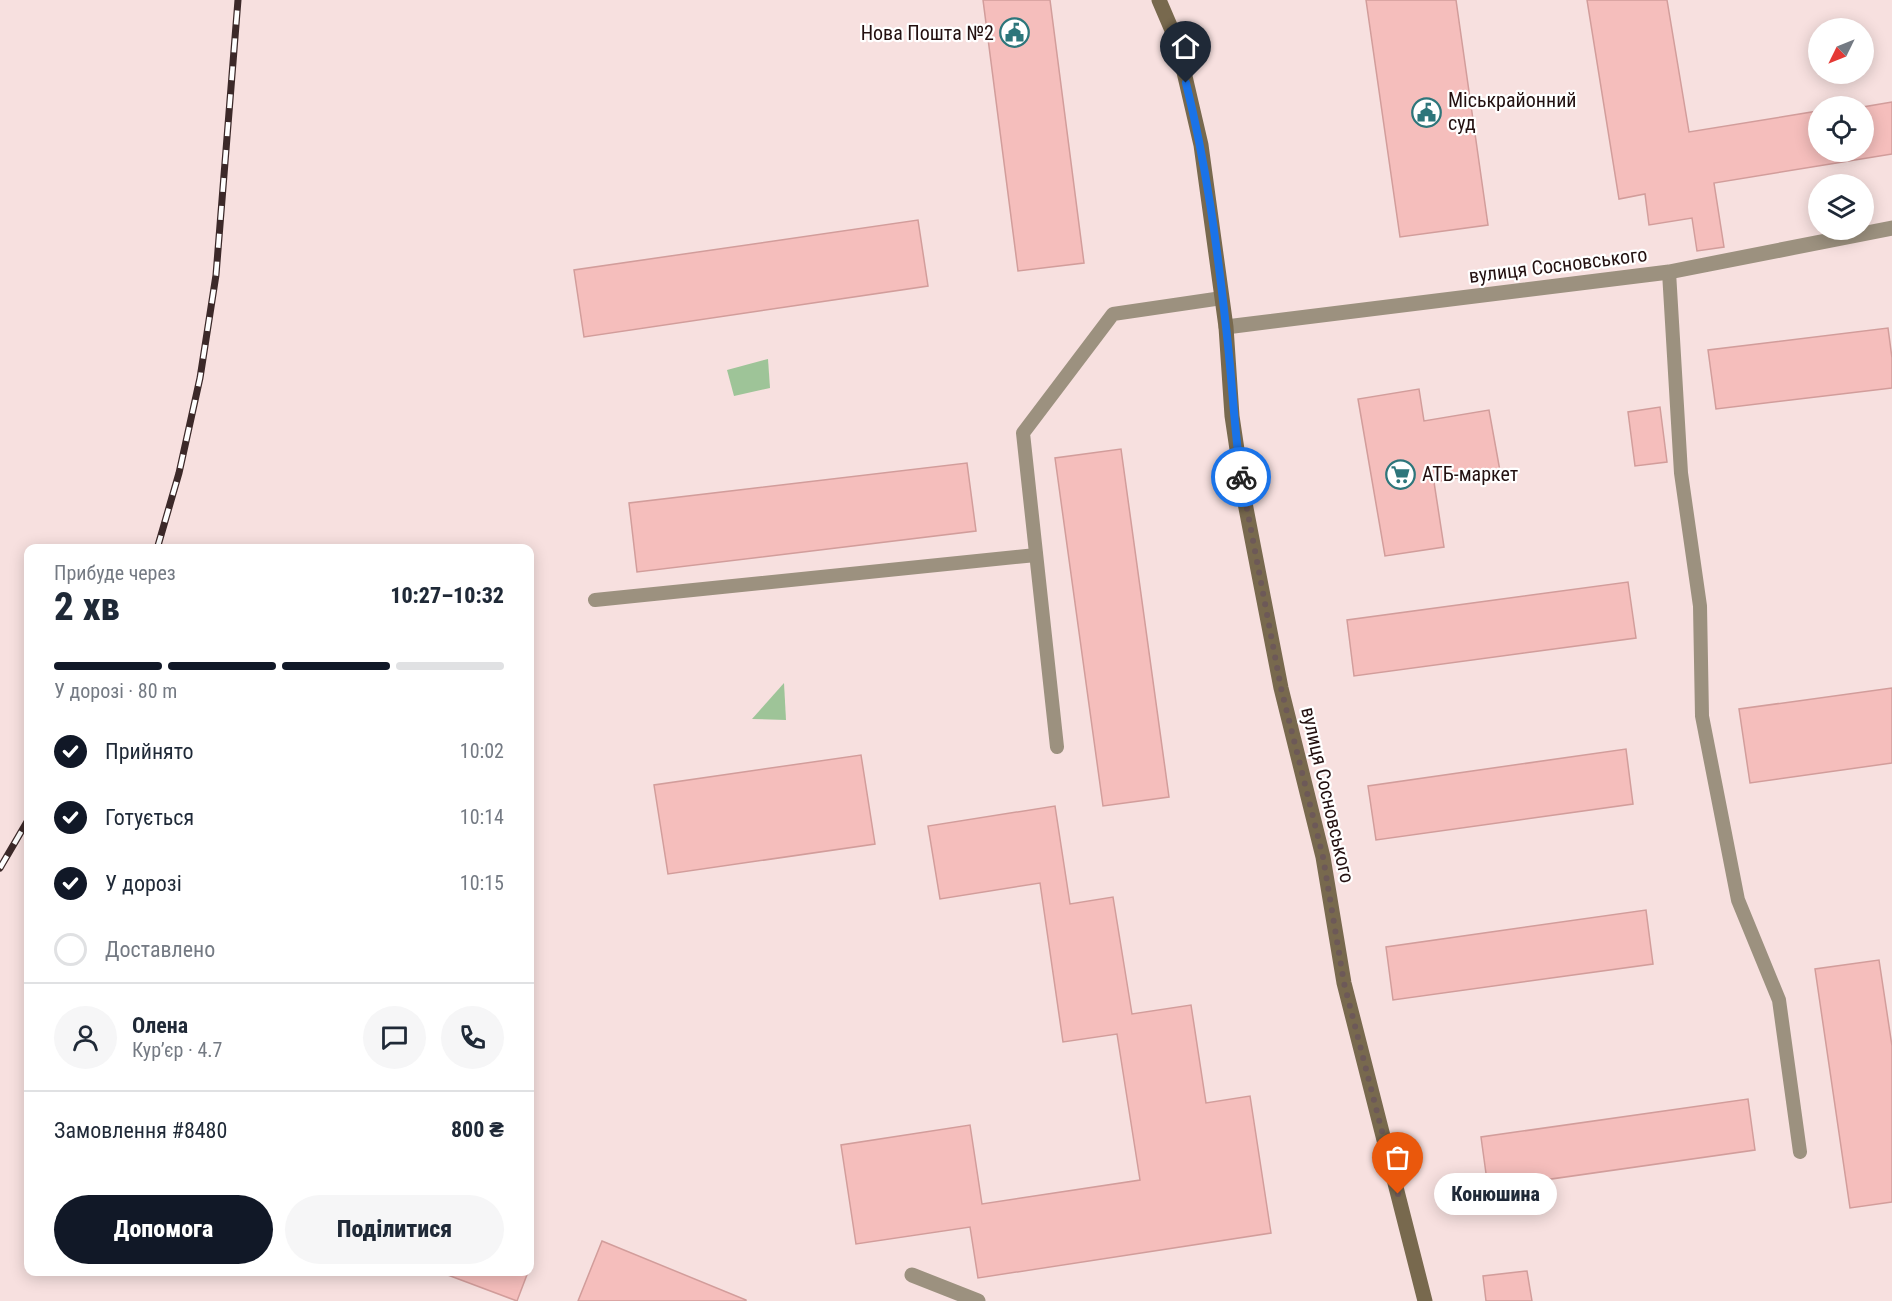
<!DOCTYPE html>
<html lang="uk">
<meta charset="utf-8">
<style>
:root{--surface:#fff;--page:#f6f6f7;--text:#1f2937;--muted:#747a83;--line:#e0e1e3;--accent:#111827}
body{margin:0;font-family:"Roboto Condensed",sans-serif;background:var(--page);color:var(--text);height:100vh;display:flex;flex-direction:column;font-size:22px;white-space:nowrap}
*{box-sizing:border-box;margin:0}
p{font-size:20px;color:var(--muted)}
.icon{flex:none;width:33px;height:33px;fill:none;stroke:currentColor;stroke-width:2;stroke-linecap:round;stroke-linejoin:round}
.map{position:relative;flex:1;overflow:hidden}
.side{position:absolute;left:24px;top:544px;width:510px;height:732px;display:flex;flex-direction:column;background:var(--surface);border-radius:12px;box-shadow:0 3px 15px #0003}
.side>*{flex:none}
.needle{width:39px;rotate:227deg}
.fabs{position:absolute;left:1808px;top:18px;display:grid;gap:12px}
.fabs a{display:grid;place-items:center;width:66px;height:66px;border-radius:50%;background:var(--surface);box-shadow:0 3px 15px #0003;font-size:30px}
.pin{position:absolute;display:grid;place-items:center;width:51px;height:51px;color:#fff;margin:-62px -26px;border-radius:50% 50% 50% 0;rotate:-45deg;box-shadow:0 0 6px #0007}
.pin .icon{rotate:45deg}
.courier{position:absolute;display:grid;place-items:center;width:60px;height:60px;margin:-30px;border:4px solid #1a73e8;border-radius:50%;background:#fff;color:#222;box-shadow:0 2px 8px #0007}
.bubble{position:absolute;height:42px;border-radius:21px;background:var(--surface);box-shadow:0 3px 15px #0003;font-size:20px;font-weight:800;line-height:42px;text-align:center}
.headline em{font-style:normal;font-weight:800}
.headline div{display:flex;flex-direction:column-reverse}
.headline{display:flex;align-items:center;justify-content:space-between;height:102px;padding:0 30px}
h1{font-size:39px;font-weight:800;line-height:45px}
.bar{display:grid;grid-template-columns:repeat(4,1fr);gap:9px 6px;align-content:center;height:72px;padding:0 30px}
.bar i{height:8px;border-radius:4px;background:var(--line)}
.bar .current{background:var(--accent)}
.bar p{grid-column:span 4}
.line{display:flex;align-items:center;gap:15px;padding:0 30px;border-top:2px solid var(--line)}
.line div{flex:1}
.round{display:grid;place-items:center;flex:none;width:63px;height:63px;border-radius:32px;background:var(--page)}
ol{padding:0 30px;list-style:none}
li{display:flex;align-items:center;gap:18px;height:66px}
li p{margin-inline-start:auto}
li .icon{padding:6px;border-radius:50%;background:var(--accent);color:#fff;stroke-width:4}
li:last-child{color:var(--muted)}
li i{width:33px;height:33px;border:3px solid var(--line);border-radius:50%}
.button{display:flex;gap:12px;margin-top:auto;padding:12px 30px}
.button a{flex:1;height:69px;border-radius:36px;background:var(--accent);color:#fff;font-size:24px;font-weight:800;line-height:69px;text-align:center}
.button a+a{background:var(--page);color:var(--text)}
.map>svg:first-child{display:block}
</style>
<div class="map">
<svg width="1892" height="1301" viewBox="0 0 1892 1301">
<rect width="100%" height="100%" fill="#f7e0df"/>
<!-- green -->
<g fill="#9ec498">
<polygon points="768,359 770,388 734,396 727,370"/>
<polygon points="784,683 786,720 752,719"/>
</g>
<!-- building -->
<g fill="#f5bebc" stroke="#d29d9b" stroke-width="1.5">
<polygon points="983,0 1050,0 1084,263 1018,271"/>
<polygon points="1366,0 1456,0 1488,225 1400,237"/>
<polygon points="1587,0 1667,0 1689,132 1818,111 1818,152 1863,152 1863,107 1892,102 1892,154 1714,183 1724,247 1697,251 1692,218 1649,225 1645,194 1619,199"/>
<polygon points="918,220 928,286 584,337 574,270"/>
<polygon points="1888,328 1892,358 1892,388 1716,409 1708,350"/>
<polygon points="1419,389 1424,421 1489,410 1500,471 1434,482 1444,547 1385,556 1358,399"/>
<polygon points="1660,407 1667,462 1635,466 1628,412"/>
<polygon points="1121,449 1169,797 1103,806 1055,458"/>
<polygon points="967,463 976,531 637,572 629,503"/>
<polygon points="1628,582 1636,638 1354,676 1347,620"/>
<polygon points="1892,688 1892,763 1750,783 1739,709"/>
<polygon points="1626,749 1633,804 1376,840 1368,786"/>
<polygon points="861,755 875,844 668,874 654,785"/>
<polygon points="1055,806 1070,904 1113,897 1132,1014 1191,1005 1206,1103 1250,1096 1271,1233 978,1278 970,1227 856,1244 841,1145 970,1125 982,1204 1140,1180 1117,1034 1063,1042 1040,883 940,899 928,826"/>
<polygon points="1646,910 1653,964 1393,1000 1386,947"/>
<polygon points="1879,960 1892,1046 1892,1202 1850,1208 1815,969"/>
<polygon points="1748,1099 1755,1150 1488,1188 1481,1137"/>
<polygon points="602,1241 746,1300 746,1301 578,1301"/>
<polygon points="1527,1271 1532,1301 1486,1301 1483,1276"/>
<polygon points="445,1272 528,1272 517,1301 445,1274"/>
</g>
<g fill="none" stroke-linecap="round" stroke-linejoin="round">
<!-- lane -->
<g stroke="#9c917f" stroke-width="14">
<polyline points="1669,272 1681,473 1700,606 1702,716 1738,900 1779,1000 1800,1152"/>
<polyline points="595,600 1036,555"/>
<polyline points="1057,747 1023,433 1113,314 1222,298"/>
</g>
<!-- street -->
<g stroke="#9c917f" stroke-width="15">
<polyline points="1226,327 1669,272 1892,228"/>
<polyline points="912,1275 978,1301"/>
</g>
<!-- secondary -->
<polyline stroke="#78694e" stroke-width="15" points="1159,0 1177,42 1201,145 1226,327 1232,416 1245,503 1281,688 1323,857 1344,983 1425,1301"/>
<defs>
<g id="rail">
<polyline points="157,549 179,473 200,378 216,275 238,0"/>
<polyline points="0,868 28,820"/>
</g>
</defs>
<!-- rail casing -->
<use href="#rail" stroke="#3c2929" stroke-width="7"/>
<!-- rail -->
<use href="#rail" stroke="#fff" stroke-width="4.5" stroke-dasharray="14" stroke-linecap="butt"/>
</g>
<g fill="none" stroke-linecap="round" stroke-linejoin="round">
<!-- done -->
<polyline stroke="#6d5958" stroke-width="6" stroke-dasharray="0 10.8" points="1241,477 1281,688 1323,857 1344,983 1398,1194"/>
<!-- route -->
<path stroke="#1a73e8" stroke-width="8" d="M 1186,83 C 1206,163 1217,245 1226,327 C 1232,377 1234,427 1241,477"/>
</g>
<!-- icons -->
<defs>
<symbol id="civic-ring" viewBox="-11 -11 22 22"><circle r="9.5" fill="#fff" stroke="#2d767b" stroke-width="1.5"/><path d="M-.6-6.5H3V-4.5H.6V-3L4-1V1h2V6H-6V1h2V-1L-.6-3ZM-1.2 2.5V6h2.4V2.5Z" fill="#2d767b"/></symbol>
<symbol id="supermarket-ring" viewBox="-11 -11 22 22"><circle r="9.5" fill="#fff" stroke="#2d767b" stroke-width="1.5"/><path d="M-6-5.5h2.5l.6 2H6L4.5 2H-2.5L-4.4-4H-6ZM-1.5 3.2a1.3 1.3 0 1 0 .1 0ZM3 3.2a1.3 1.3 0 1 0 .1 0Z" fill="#2d767b"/></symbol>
</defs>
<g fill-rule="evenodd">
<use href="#civic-ring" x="998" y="16" width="33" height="33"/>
<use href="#civic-ring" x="1410" y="96" width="33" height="33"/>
<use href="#supermarket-ring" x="1384" y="458" width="33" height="33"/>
</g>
<g text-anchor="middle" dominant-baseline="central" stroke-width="4.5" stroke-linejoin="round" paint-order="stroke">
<!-- poi labels -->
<g font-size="20" fill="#231010" stroke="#fff" text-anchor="start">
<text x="994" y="33" text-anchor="end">Нова Пошта №2</text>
<text x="1448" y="100">Міськрайонний<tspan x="1448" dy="23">суд</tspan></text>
<text x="1422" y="474">АТБ-маркет</text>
</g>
<!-- street labels -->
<g font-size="20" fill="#231010" stroke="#fff">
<text transform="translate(1558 265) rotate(-7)">вулиця Сосновського</text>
<text transform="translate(1328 795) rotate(77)">вулиця Сосновського</text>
</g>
</g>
</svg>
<div class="fabs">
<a><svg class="needle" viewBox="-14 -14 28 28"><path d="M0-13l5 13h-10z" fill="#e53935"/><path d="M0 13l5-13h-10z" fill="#747a83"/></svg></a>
<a><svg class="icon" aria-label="locate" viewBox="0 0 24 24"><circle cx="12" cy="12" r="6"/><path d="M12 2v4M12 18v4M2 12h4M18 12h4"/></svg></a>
<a><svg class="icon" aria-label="layers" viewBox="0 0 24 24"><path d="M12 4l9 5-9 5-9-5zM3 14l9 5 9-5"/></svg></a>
</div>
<div class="pin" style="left:1398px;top:1194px;background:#ea580c"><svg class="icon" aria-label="bag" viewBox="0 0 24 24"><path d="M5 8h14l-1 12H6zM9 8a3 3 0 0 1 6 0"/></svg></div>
<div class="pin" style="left:1186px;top:83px;background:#1f2937"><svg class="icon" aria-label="home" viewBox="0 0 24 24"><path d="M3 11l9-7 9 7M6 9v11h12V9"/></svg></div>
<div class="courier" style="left:1241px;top:477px"><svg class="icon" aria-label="bike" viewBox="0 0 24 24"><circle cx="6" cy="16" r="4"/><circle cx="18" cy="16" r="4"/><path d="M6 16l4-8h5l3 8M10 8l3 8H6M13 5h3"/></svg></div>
<div class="bubble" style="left:1434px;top:1173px;width:123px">Конюшина</div>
<section class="side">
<div class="headline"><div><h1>2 хв</h1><p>Прибуде через</p></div><em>10:27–10:32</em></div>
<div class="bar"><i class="current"></i><i class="current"></i><i class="current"></i><i></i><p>У дорозі · 80 m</p></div>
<ol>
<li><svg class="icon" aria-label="check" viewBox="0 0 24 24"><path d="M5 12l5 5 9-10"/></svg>Прийнято<p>10:02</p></li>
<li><svg class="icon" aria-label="check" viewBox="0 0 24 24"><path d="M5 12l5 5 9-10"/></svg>Готується<p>10:14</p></li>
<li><svg class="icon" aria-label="check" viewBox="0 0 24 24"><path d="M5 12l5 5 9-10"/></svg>У дорозі<p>10:15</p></li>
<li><i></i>Доставлено</li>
</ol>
<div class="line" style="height:108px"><a class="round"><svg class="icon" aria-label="person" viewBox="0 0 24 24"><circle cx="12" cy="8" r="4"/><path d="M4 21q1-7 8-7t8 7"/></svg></a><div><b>Олена</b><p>Кур’єр · 4.7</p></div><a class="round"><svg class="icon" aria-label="chat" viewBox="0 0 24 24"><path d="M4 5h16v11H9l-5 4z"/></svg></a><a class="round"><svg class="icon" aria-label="phone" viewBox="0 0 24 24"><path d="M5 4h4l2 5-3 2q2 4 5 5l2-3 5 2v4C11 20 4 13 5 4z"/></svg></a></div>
<div class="line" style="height:78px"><div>Замовлення #8480</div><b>800 ₴</b></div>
<div class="button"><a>Допомога</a><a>Поділитися</a></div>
</section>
</div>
